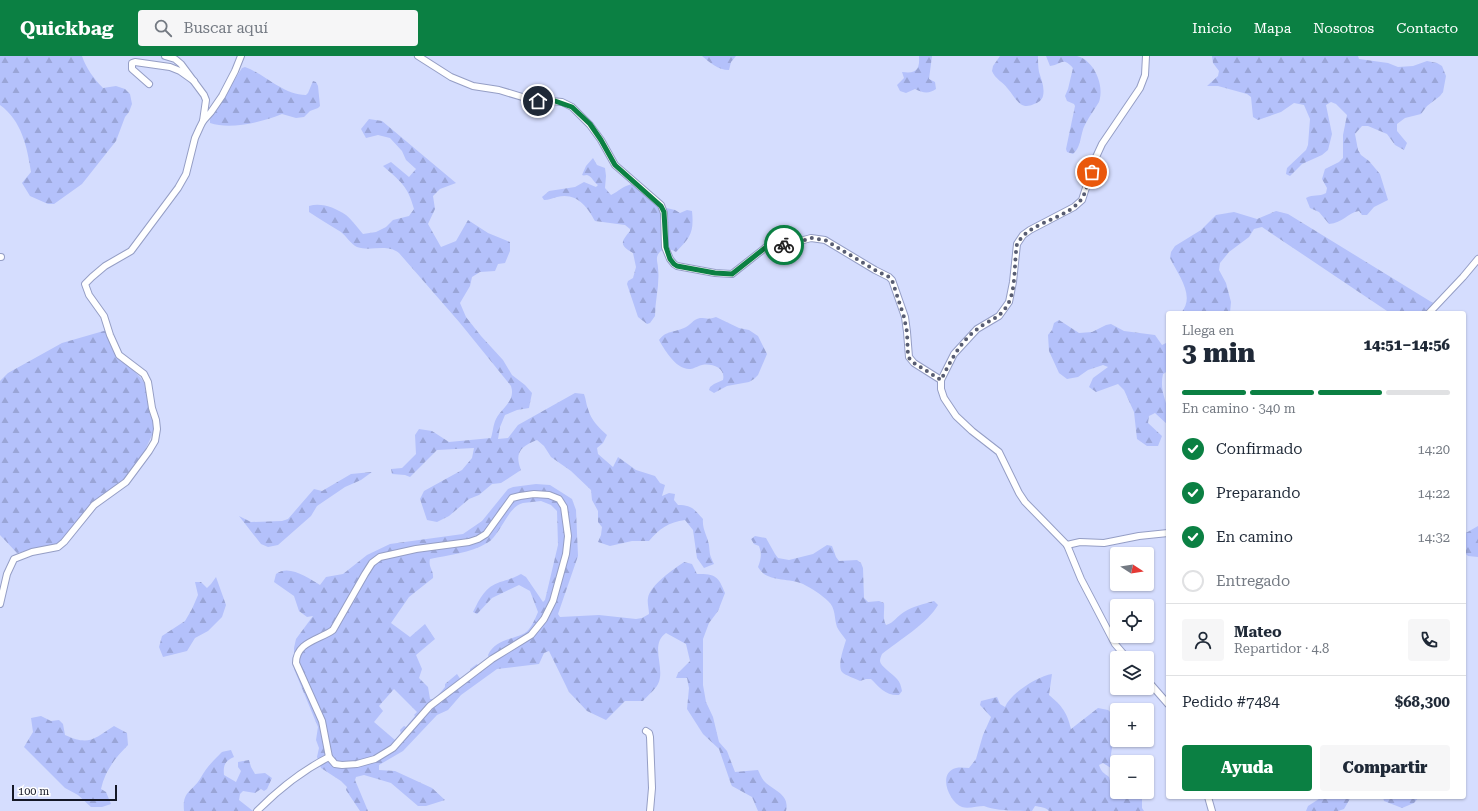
<!DOCTYPE html>
<html lang="es">
<meta charset="utf-8">
<style>
:root{--surface:#fff;--page:#f6f6f7;--text:#1f2937;--muted:#747a83;--line:#e0e1e3;--accent:#0b8043}
body{margin:0;font-family:"Roboto Serif",serif;background:var(--page);color:var(--text);height:100vh;display:flex;flex-direction:column;font-size:15px;white-space:nowrap}
*{box-sizing:border-box;margin:0}
p{font-size:13px;color:var(--muted)}
.icon{flex:none;width:22px;height:22px;fill:none;stroke:currentColor;stroke-width:2;stroke-linecap:round;stroke-linejoin:round}
.map{position:relative;flex:1;overflow:hidden}
.side{position:absolute;left:1166px;top:255px;width:300px;height:488px;display:flex;flex-direction:column;background:var(--surface);border-radius:4px;box-shadow:0 1px 3px #0004}
.side>*{flex:none}
.needle{width:26px;rotate:102deg}
.fabs{position:absolute;left:1110px;top:491px;display:grid;gap:8px}
.fabs a{display:grid;place-items:center;width:44px;height:44px;border-radius:4px;background:var(--surface);box-shadow:0 1px 3px #0004;font-size:20px}
.scale{position:absolute;left:12px;bottom:10px;width:105px;box-sizing:border-box;padding-left:4px;border:2px solid #151827;border-top:0;font-size:11px;line-height:14px;white-space:nowrap;color:#151827;-webkit-text-stroke:3px #fff;paint-order:stroke}
.pin{position:absolute;display:grid;place-items:center;width:34px;height:34px;color:#fff;margin:-17px;border:2px solid #fff;border-radius:50%;box-shadow:0 1px 4px #0007}
.courier{position:absolute;display:grid;place-items:center;width:40px;height:40px;margin:-20px;border:3px solid #0b8043;border-radius:50%;background:#fff;color:#222;box-shadow:0 1px 5px #0007}
.summary em{font-style:normal;font-weight:800}
.summary div{display:flex;flex-direction:column-reverse}
.summary{display:flex;align-items:center;justify-content:space-between;height:68px;padding:0 16px}
h1{font-size:26px;font-weight:800;line-height:30px}
.bar{display:grid;grid-template-columns:repeat(4,1fr);gap:6px 4px;align-content:center;height:48px;padding:0 16px}
.bar i{height:5px;border-radius:3px;background:var(--line)}
.bar .current{background:var(--accent)}
.bar p{grid-column:span 4}
.line{display:flex;align-items:center;gap:10px;padding:0 16px;border-top:1px solid var(--line)}
.line div{flex:1}
.round{display:grid;place-items:center;flex:none;width:42px;height:42px;border-radius:4px;background:var(--page)}
ol{padding:0 16px;list-style:none}
li{display:flex;align-items:center;gap:12px;height:44px}
li p{margin-inline-start:auto}
li .icon{padding:4px;border-radius:50%;background:var(--accent);color:#fff;stroke-width:4}
li:last-child{color:var(--muted)}
li i{width:22px;height:22px;border:2px solid var(--line);border-radius:50%}
.button{display:flex;gap:8px;margin-top:auto;padding:8px 16px}
.button a{flex:1;height:46px;border-radius:4px;background:var(--accent);color:#fff;font-size:16px;font-weight:800;line-height:46px;text-align:center}
.button a+a{background:var(--page);color:var(--text)}
header{display:flex;align-items:center;gap:24px;box-sizing:border-box;height:56px;padding:0 20px;background:var(--accent);color:#fff}
header strong{font-size:19px}
nav{display:flex;gap:22px;margin-inline-start:auto;font-size:14px}
.search{width:280px;height:36px;background:var(--page);display:flex;align-items:center;gap:10px;box-sizing:border-box;padding:0 14px;border-radius:4px;color:var(--muted);font-size:15px}
.map>svg:first-child{display:block}
</style>
<header>
<strong>Quickbag</strong>
<div class="search"><svg class="icon" aria-label="search" viewBox="0 0 24 24"><circle cx="10" cy="10" r="6"/><path d="M15 15l6 6"/></svg>Buscar aquí</div>
<nav><a>Inicio</a><a>Mapa</a><a>Nosotros</a><a>Contacto</a></nav>
</header>
<div class="map">
<svg width="1478" height="755" viewBox="0 0 1478 755">
<defs>
<pattern id="forest-firs" width="22" height="20" patternUnits="userSpaceOnUse"><rect width="22" height="20" fill="#b4c1fb"/><path d="M5 1l3.5 6h-7zM16 11l3.5 6h-7z" fill="#9aa5d7"/></pattern>
</defs>
<rect width="100%" height="100%" fill="#d5ddfe"/>
<!-- forest -->
<g fill="url(#forest-firs)" fill-rule="evenodd">
<path d="M 0,0 L 82,0 C 86,12 94,23 103,32 L 116,30 L 125,33 L 130,38 L 132,48 L 129,56 L 125,61 L 116,85 L 82,128 L 54,148 L 48,148 L 30,140 L 22,127 L 31,116 C 27,91 22,65 0,49 Z"/>
<path d="M 702,0 L 736,0 L 731,6 L 729,14 C 718,14 709,6 702,0 Z"/>
<path d="M 919,0 L 932,0 L 929,23 L 935,26 L 936,33 C 929,38 923,37 915,33 L 906,37 L 900,35 L 897,29 L 904,22 L 902,16 C 916,18 920,14 919,0 Z"/>
<path d="M 1000,0 L 1038,0 C 1038,5 1038,11 1039,16 C 1041,23 1045,31 1043,40 C 1042,44 1038,47 1034,48 C 1020,55 1016,42 1008,33 C 1003,26 995,23 992,15 L 993,10 Z"/>
<path d="M 1046,0 C 1056,0 1068,0 1077,0 C 1094,4 1105,30 1099,46 C 1095,53 1090,59 1086,67 C 1080,76 1082,91 1073,98 L 1067,96 L 1066,93 L 1075,50 L 1074,48 L 1067,45 L 1065,40 L 1068,33 L 1073,12 C 1062,0 1062,9 1050,10 Z"/>
<path d="M 1212,0 L 1358,0 L 1359,3 L 1388,7 L 1398,11 L 1413,10 L 1427,5 L 1437,7 L 1442,10 L 1446,20 L 1443,36 L 1440,40 L 1427,50 L 1421,58 L 1405,62 L 1397,68 L 1397,75 L 1407,87 L 1404,94 L 1395,89 L 1387,78 L 1368,70 L 1362,70 L 1355,78 L 1358,94 L 1361,99 L 1369,105 L 1380,118 L 1388,144 L 1374,151 L 1367,159 L 1362,159 L 1359,155 C 1347,157 1343,167 1329,168 L 1319,156 L 1310,152 L 1306,142 C 1313,138 1319,141 1326,137 L 1327,132 L 1322,123 L 1325,113 L 1339,106 L 1343,102 L 1343,79 L 1347,59 L 1336,48 L 1331,46 L 1326,49 L 1332,78 L 1328,94 L 1322,99 L 1302,108 L 1290,120 L 1286,118 L 1287,112 L 1306,94 L 1308,89 L 1310,63 L 1304,49 L 1294,47 L 1281,56 L 1258,64 L 1253,61 L 1251,41 L 1247,38 L 1218,30 L 1207,30 L 1218,20 L 1219,15 L 1213,7 Z"/>
<path d="M 245,11 C 265,18 283,39 306,39 L 308,37 L 313,25 L 316,26 L 318,30 L 320,50 L 318,52 L 310,55 L 304,61 L 296,62 L 282,58 C 262,66 231,74 210,67 L 210,63 L 242,12 Z"/>
<path d="M 369,63 L 382,65 L 456,127 L 440,133 L 433,140 L 435,153 L 428,168 L 441,191 L 456,185 L 468,164 L 488,177 L 510,186 L 510,195 L 505,207 L 498,208 L 495,215 L 480,216 L 472,221 L 470,230 L 460,247 L 466,261 L 481,280 L 503,304 L 512,319 L 525,329 L 532,337 L 529,352 L 517,354 L 505,359 L 500,371 L 498,383 L 508,382 L 518,369 L 575,337 L 584,338 C 586,343 586,348 588,353 C 591,364 599,372 607,379 L 603,387 L 597,392 L 598,398 L 613,411 L 618,401 L 636,414 L 655,420 L 660,427 L 665,429 L 662,440 L 669,437 L 675,438 L 674,444 L 678,449 C 692,449 694,453 703,463 C 702,473 707,479 709,489 C 710,498 709,498 714,508 L 704,512 L 697,502 L 693,474 L 685,464 C 669,466 659,473 649,485 L 632,485 L 610,490 L 598,486 L 601,479 L 602,471 L 598,466 L 598,455 L 592,444 L 591,434 L 571,415 L 551,401 L 544,390 L 537,384 C 521,390 514,397 521,414 L 501,427 L 492,428 L 479,439 L 469,443 L 449,460 L 437,466 L 427,464 L 420,443 L 424,435 L 462,414 L 472,402 L 474,392 L 437,394 L 410,421 L 405,419 L 392,418 L 391,413 L 402,412 L 416,398 L 415,379 L 419,373 L 432,375 L 449,386 L 491,382 C 493,376 493,369 496,363 C 502,351 516,345 511,330 L 460,267 L 399,197 C 386,187 371,196 357,191 C 351,188 346,180 341,176 C 330,169 319,163 309,156 L 309,150 C 321,146 336,152 346,159 C 352,164 358,172 363,178 L 376,176 L 386,171 L 393,164 L 409,160 L 414,153 C 408,130 400,125 383,110 L 391,106 L 409,121 L 416,113 L 406,104 L 402,95 L 390,82 L 378,79 L 366,82 L 361,73 Z"/>
<path d="M 593,102 L 597,109 L 605,112 L 606,120 L 605,132 L 611,139 C 619,135 623,130 632,128 L 652,144 L 658,150 L 675,154 L 680,157 L 687,154 L 692,155 C 694,176 691,181 676,196 C 670,193 664,191 659,197 C 655,202 658,207 658,212 C 660,228 655,244 655,260 L 650,267 L 647,268 L 638,261 L 627,228 L 628,225 L 633,222 L 636,211 L 633,197 C 620,189 620,187 630,175 L 630,173 L 625,169 L 595,165 C 587,150 576,136 557,141 C 552,142 549,144 544,144 L 542,141 L 549,135 L 575,131 L 584,126 L 596,131 L 598,129 C 594,127 592,120 587,119 C 585,119 584,120 582,119 L 586,110 Z"/>
<path d="M 1276,155 L 1288,158 L 1433,247 L 1426,257 L 1390,257 L 1262,171 L 1254,173 L 1249,181 L 1229,196 L 1220,207 L 1219,214 L 1226,227 L 1231,246 L 1230,257 L 1181,257 C 1196,240 1178,219 1170,202 L 1171,196 L 1175,190 L 1201,174 L 1216,159 L 1234,156 L 1257,163 Z"/>
<path d="M 716,261 L 739,272 L 749,274 L 758,280 L 767,298 L 758,319 L 754,323 L 749,326 L 727,330 L 714,337 L 709,334 L 710,331 L 714,328 L 723,324 C 726,312 712,307 702,309 C 695,311 691,315 684,312 C 674,309 664,293 659,284 C 667,274 673,277 684,272 C 690,270 693,263 700,262 C 707,262 708,264 716,261 Z"/>
<path d="M 1059,264 L 1079,277 L 1092,276 L 1106,269 L 1111,268 L 1124,275 L 1155,279 L 1162,289 L 1166,287 L 1168,282 L 1168,315 L 1163,318 C 1160,331 1164,341 1168,353 C 1169,357 1168,364 1168,369 L 1155,357 L 1149,360 L 1148,367 L 1162,380 L 1158,390 L 1147,390 L 1137,383 L 1134,356 L 1124,334 L 1118,328 L 1096,336 L 1089,331 L 1093,322 L 1108,311 L 1103,309 L 1088,314 L 1078,321 L 1067,323 L 1059,317 L 1049,295 L 1048,279 L 1052,274 L 1054,267 Z"/>
<polygon points="107,274 128,309 140,321 145,328 150,358 154,367 153,377 142,401 126,423 70,475 59,487 17,497 0,479 0,325 8,317 62,287"/>
<polygon points="372,416 361,424 345,431 317,450 311,460 278,489 268,491 261,488 239,460 251,466 282,465 288,463 314,433 322,435 351,418"/>
<path d="M 536,428 L 550,429 L 572,443 L 576,454 L 578,500 L 558,558 L 560,561 L 599,559 L 636,563 L 642,562 L 649,558 C 649,553 647,547 648,542 C 650,529 674,513 684,506 L 692,508 L 697,518 C 716,518 718,520 725,537 L 718,555 L 709,567 L 703,583 L 703,629 L 706,646 L 713,661 L 719,686 L 727,695 L 735,716 L 758,714 C 760,718 762,723 765,726 C 774,735 790,738 786,755 L 758,755 L 752,741 L 732,730 L 731,728 L 719,693 L 703,678 L 687,653 L 689,632 L 687,622 L 676,622 L 678,617 L 690,605 L 686,588 L 666,577 C 649,589 666,612 658,628 C 655,634 648,639 643,645 L 625,645 L 606,664 L 587,655 L 569,636 L 549,595 L 544,597 L 539,608 L 497,613 L 461,639 L 448,654 L 437,659 L 403,695 L 379,709 L 379,714 L 395,715 L 432,732 L 445,744 L 426,750 L 418,750 L 391,727 L 364,719 L 356,721 L 355,724 L 368,755 L 360,755 L 346,734 L 347,731 L 341,725 L 321,712 L 317,701 L 319,692 L 316,684 L 318,671 L 294,613 L 294,592 L 296,583 L 313,560 L 307,561 L 299,555 L 294,540 L 274,526 L 276,518 C 289,508 308,522 320,529 L 326,521 L 343,518 L 367,499 L 390,488 L 463,478 L 482,465 L 508,433 L 513,431 ZM 541,445 L 551,449 L 557,455 L 558,489 L 545,544 L 543,546 L 526,521 L 521,518 C 512,523 509,523 500,526 C 485,531 480,542 473,556 L 477,558 L 492,542 L 519,529 L 530,535 L 538,556 C 535,563 531,573 525,577 C 512,584 495,583 488,599 L 489,602 L 478,610 L 477,608 L 470,613 L 470,617 L 463,627 L 457,618 L 445,628 L 445,631 L 435,643 L 430,643 L 428,631 L 419,622 L 422,613 L 416,599 L 435,583 L 425,568 L 410,581 L 391,567 L 409,541 L 433,522 C 434,514 428,512 430,503 C 449,499 470,497 487,487 C 501,479 507,451 523,447 C 529,446 535,446 541,445 ZM 394,633 L 417,656 L 414,659 L 415,660 L 406,671 L 404,670 L 400,674 L 401,678 L 395,684 L 374,666 L 383,655 L 379,650 Z"/>
<polygon points="1478,470 1478,501 1468,500 1464,496 1464,478"/>
<path d="M 755,480 L 766,482 L 775,498 L 778,502 L 789,504 L 813,498 L 827,489 L 832,490 L 836,501 L 839,505 L 857,504 L 861,507 L 863,512 L 864,542 L 868,546 L 879,545 L 884,547 C 885,555 882,562 886,569 C 894,567 897,560 904,556 C 913,550 924,548 934,545 L 938,549 C 928,567 898,585 882,598 C 881,600 880,603 880,605 C 880,610 893,618 897,623 C 900,626 901,630 902,635 L 899,639 C 886,640 879,631 871,623 L 866,623 L 860,625 C 855,622 846,620 842,616 C 837,610 844,591 846,584 C 843,580 839,575 837,571 C 834,562 836,552 828,545 C 822,539 811,532 803,528 C 788,521 767,527 758,511 C 761,503 762,498 759,490 L 754,488 L 751,483 Z"/>
<polygon points="216,521 226,549 222,561 208,575 195,582 187,595 163,601 159,591 162,580 185,565 192,553 198,539 195,526 201,526 207,532 211,528"/>
<path d="M 1052,618 L 1049,639 C 1062,650 1067,656 1071,673 L 1098,652 L 1108,654 L 1117,662 L 1117,679 L 1112,692 L 1110,704 L 1117,711 L 1114,714 L 1103,707 L 1099,709 C 1101,716 1104,717 1109,721 L 1110,725 L 1117,733 C 1117,745 1134,740 1142,742 L 1142,752 L 1144,755 L 1049,755 C 1046,751 1040,751 1035,750 L 1032,755 C 1018,755 996,755 984,750 C 978,750 968,753 962,751 C 949,746 937,717 956,712 C 961,711 965,712 969,712 L 976,703 L 983,679 L 991,661 L 980,649 L 981,645 L 997,641 L 1000,648 L 1005,651 C 1011,637 1038,620 1052,618 Z"/>
<path d="M 41,660 L 51,665 L 59,664 L 63,668 L 65,679 C 89,690 94,683 114,670 L 127,677 L 128,689 C 115,702 105,715 101,733 L 106,736 L 111,748 L 102,751 L 91,751 L 78,739 L 65,732 L 24,691 L 33,676 L 31,662 Z"/>
<path d="M 231,694 L 234,701 C 225,705 223,709 224,719 L 236,726 L 241,715 L 238,711 L 238,706 L 249,704 L 251,711 L 255,718 L 265,717 L 272,722 L 267,733 L 264,735 L 261,733 L 255,737 L 243,735 L 240,738 L 239,744 L 253,755 L 184,755 C 182,735 192,736 200,723 C 205,714 210,708 217,701 C 218,700 221,697 222,696 C 224,695 228,695 231,694 Z"/>
<polygon points="1322,741 1351,741 1344,753 1338,755 1306,755 1308,750"/>
<polygon points="1383,741 1419,741 1414,747 1402,752 1384,745"/>
</g>
<g fill="none" stroke-linecap="round" stroke-linejoin="round">
<defs>
<g id="minor">
<polyline points="165,0 175,3 181,8 204,39 206,44 203,65"/>
<polyline points="418,0 451,21 473,30 499,34 529,43 562,46 572,51 590,69 601,84 615,109 661,149 664,157 665,191 670,203 674,208 677,210 715,217 732,218 770,188 776,187 785,189 811,182 825,184 875,214 889,221 892,224 905,261 907,276 909,301 914,307 941,324"/>
<polyline points="149,28 132,13 132,7 135,6 170,11 180,15 194,25"/>
<polyline points="0,201 1,201"/>
<polyline points="1429,257 1463,221 1478,203"/>
<path d="M 534,438 L 549,439 L 559,443 L 564,451 L 568,480 L 566,498 L 553,545 L 544,563 L 531,579 L 492,603 L 430,650 L 393,692 L 375,703 L 357,708 L 342,709 L 335,708 L 329,701 L 322,665 L 296,607 C 296,586 319,584 333,574 L 365,518 L 372,507 L 380,501 L 416,493 L 469,486 L 478,483 L 486,478 L 512,442 L 520,440 Z"/>
<polyline points="1067,489 1080,486 1104,487 1139,480 1168,477"/>
<polyline points="0,548 7,518 14,503 32,496 58,491 64,486 94,449 126,426 149,395 155,385 157,373 156,364 152,352 148,326 144,318 119,299 110,279 104,260 89,239 85,228 92,221 105,210 131,195 178,132 186,118 195,82 200,71 203,65 211,56 222,40 235,15 241,0"/>
<polyline points="1127,602 1115,588 1091,542 1081,523 1067,489 1025,446 1019,437 999,396 972,375 956,360 944,342 941,333 941,324 954,298 977,273 999,260 1009,246 1013,226 1017,188 1023,179 1030,174 1074,151 1082,144 1096,101 1102,88 1140,32 1145,19 1146,0"/>
<polyline points="1147,624 1168,648"/>
<polyline points="646,675 649,677 650,681 652,732 650,755"/>
<polyline points="1208,741 1212,755"/>
<path d="M 257,755 C 278,734 301,715 329,701"/>
</g>
</defs>
<!-- minor casing -->
<use href="#minor" stroke="#959ec5" stroke-width="8"/>
<!-- minor -->
<use href="#minor" stroke="#fff" stroke-width="6"/>
</g>
<g fill="none" stroke-linecap="round" stroke-linejoin="round">
<!-- done -->
<path stroke="#585d72" stroke-width="4" stroke-dasharray="0 7.2" d="M 784,189 L 792,188 L 811,182 L 825,184 L 875,214 L 889,221 L 892,224 L 904,261 L 907,276 L 908,301 L 914,307 L 941,324 C 950,306 960,286 976,274 C 989,263 1000,264 1009,246 C 1016,231 1014,206 1017,188 C 1030,165 1063,165 1080,145 C 1086,138 1088,125 1092,116"/>
<!-- route -->
<polyline stroke="#0b8043" stroke-width="5" points="538,45 555,45 572,51 590,68 601,84 615,109 661,150 664,156 666,191 670,203 674,208 677,210 715,217 732,218 770,188 776,187 784,189"/>
</g>
</svg>
<div class="fabs">
<a><svg class="needle" viewBox="-14 -14 28 28"><path d="M0-13l5 13h-10z" fill="#e53935"/><path d="M0 13l5-13h-10z" fill="#747a83"/></svg></a>
<a><svg class="icon" aria-label="locate" viewBox="0 0 24 24"><circle cx="12" cy="12" r="6"/><path d="M12 2v4M12 18v4M2 12h4M18 12h4"/></svg></a>
<a><svg class="icon" aria-label="layers" viewBox="0 0 24 24"><path d="M12 4l9 5-9 5-9-5zM3 14l9 5 9-5"/></svg></a>
<a>+</a>
<a>−</a>
</div>
<div class="scale">100 m</div>
<div class="pin" style="left:1092px;top:116px;background:#ea580c"><svg class="icon" aria-label="bag" viewBox="0 0 24 24"><path d="M5 8h14l-1 12H6zM9 8a3 3 0 0 1 6 0"/></svg></div>
<div class="pin" style="left:538px;top:45px;background:#1f2937"><svg class="icon" aria-label="home" viewBox="0 0 24 24"><path d="M3 11l9-7 9 7M6 9v11h12V9"/></svg></div>
<div class="courier" style="left:784px;top:189px"><svg class="icon" aria-label="bike" viewBox="0 0 24 24"><circle cx="6" cy="16" r="4"/><circle cx="18" cy="16" r="4"/><path d="M6 16l4-8h5l3 8M10 8l3 8H6M13 5h3"/></svg></div>
<section class="side">
<div class="summary"><div><h1>3 min</h1><p>Llega en</p></div><em>14:51–14:56</em></div>
<div class="bar"><i class="current"></i><i class="current"></i><i class="current"></i><i></i><p>En camino · 340 m</p></div>
<ol>
<li><svg class="icon" aria-label="check" viewBox="0 0 24 24"><path d="M5 12l5 5 9-10"/></svg>Confirmado<p>14:20</p></li>
<li><svg class="icon" aria-label="check" viewBox="0 0 24 24"><path d="M5 12l5 5 9-10"/></svg>Preparando<p>14:22</p></li>
<li><svg class="icon" aria-label="check" viewBox="0 0 24 24"><path d="M5 12l5 5 9-10"/></svg>En camino<p>14:32</p></li>
<li><i></i>Entregado</li>
</ol>
<div class="line" style="height:72px"><a class="round"><svg class="icon" aria-label="person" viewBox="0 0 24 24"><circle cx="12" cy="8" r="4"/><path d="M4 21q1-7 8-7t8 7"/></svg></a><div><b>Mateo</b><p>Repartidor · 4.8</p></div><a class="round"><svg class="icon" aria-label="phone" viewBox="0 0 24 24"><path d="M5 4h4l2 5-3 2q2 4 5 5l2-3 5 2v4C11 20 4 13 5 4z"/></svg></a></div>
<div class="line" style="height:52px"><div>Pedido #7484</div><b>$68,300</b></div>
<div class="button"><a>Ayuda</a><a>Compartir</a></div>
</section>
</div>
